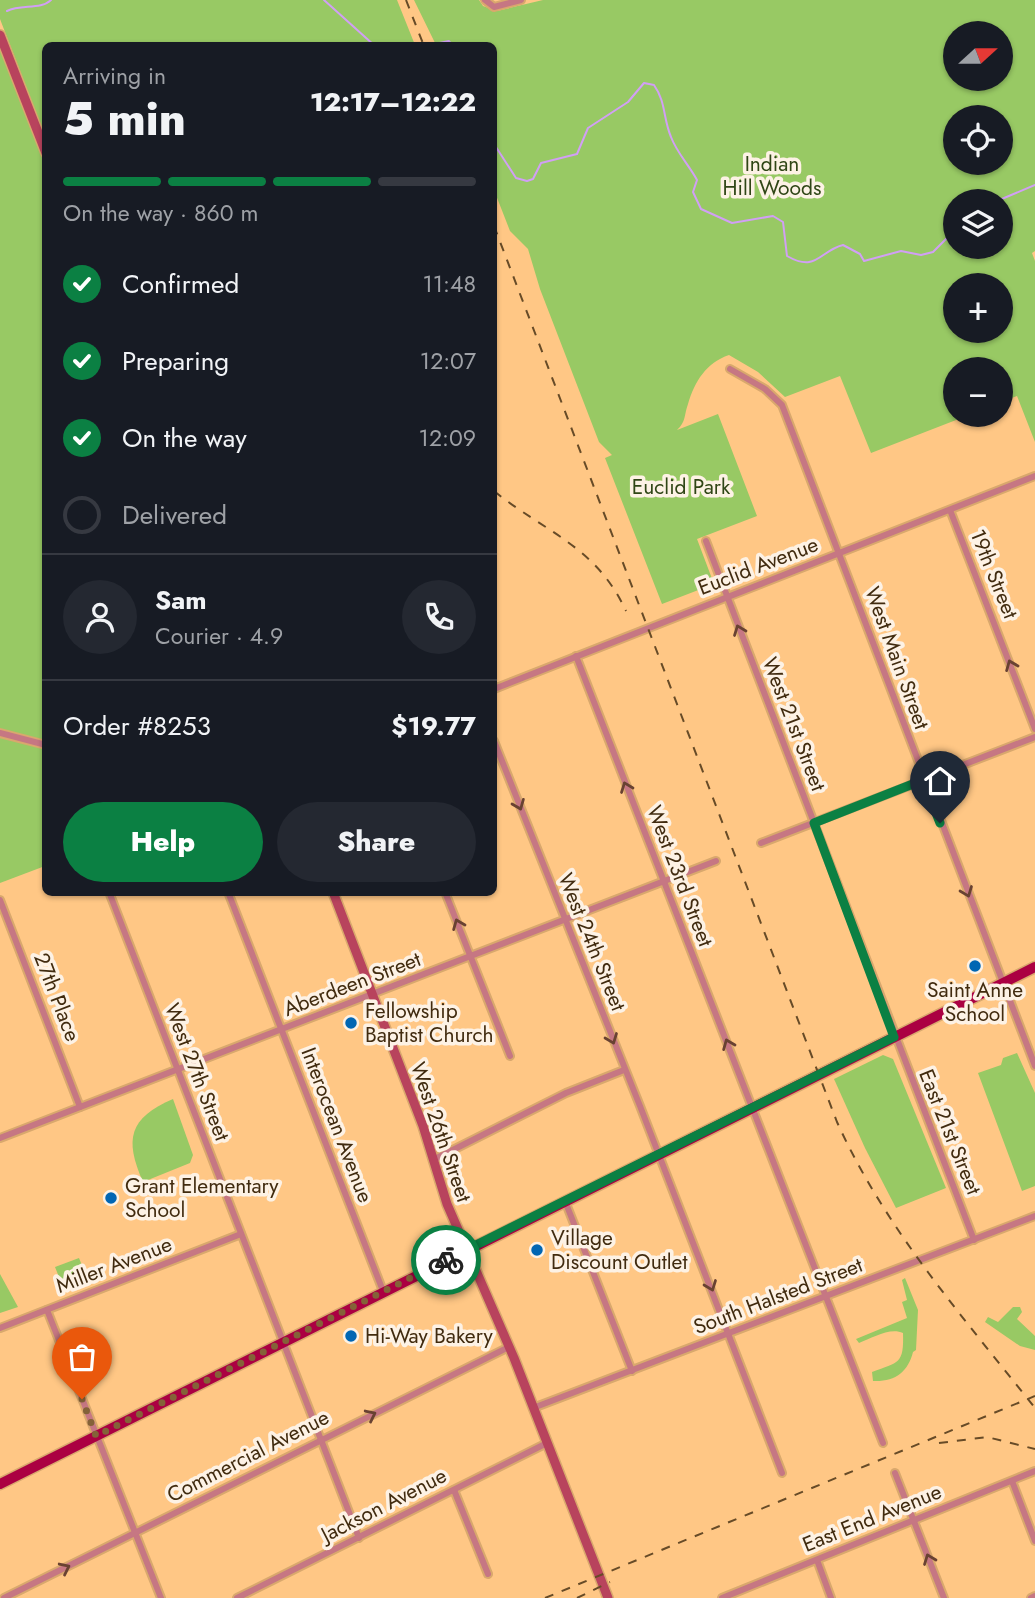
<!DOCTYPE html>
<meta charset="utf-8">
<style>
:root{--surface:#171b24;--page:#242831;--text:#f1f3f6;--muted:#9ea1a6;--line:#363941;--accent:#0b8043}
body{margin:0;font-family:Jost,sans-serif;background:var(--page);color:var(--text);height:100vh;display:flex;flex-direction:column;font-size:26px;white-space:nowrap}
*{box-sizing:border-box;margin:0}
p{font-size:23px;color:var(--muted)}
.icon{flex:none;width:38px;height:38px;fill:none;stroke:currentColor;stroke-width:2;stroke-linecap:round;stroke-linejoin:round}
.map{position:relative;flex:1;overflow:hidden}
.details{position:absolute;left:42px;top:42px;width:455px;height:854px;display:flex;flex-direction:column;background:var(--surface);border-radius:10px;box-shadow:0 2px 5px #0004}
.details>*{flex:none}
.needle{width:46px;rotate:69deg}
.controls{position:absolute;left:943px;top:21px;display:grid;gap:14px}
.controls a{display:grid;place-items:center;width:70px;height:70px;border-radius:50%;background:var(--surface);box-shadow:0 2px 5px #0004;font-size:35px}
.pin{position:absolute;display:grid;place-items:center;width:60px;height:60px;color:#fff;margin:-72px -30px;border-radius:50% 50% 50% 0;rotate:-45deg;box-shadow:0 0 7px #0007}
.pin .icon{rotate:45deg}
.courier{position:absolute;display:grid;place-items:center;width:70px;height:70px;margin:-35px;border:5px solid #0b8043;border-radius:50%;background:#fff;color:#222;box-shadow:0 2px 9px #0007}
.overview em{font-style:normal;font-weight:800}
.overview div{display:flex;flex-direction:column-reverse}
.overview{display:flex;align-items:center;justify-content:space-between;height:119px;padding:0 21px}
h1{font-size:46px;font-weight:800;line-height:52px}
.bar{display:grid;grid-template-columns:repeat(4,1fr);gap:10px 7px;align-content:center;height:84px;padding:0 21px}
.bar i{height:9px;border-radius:5px;background:var(--line)}
.bar .on{background:var(--accent)}
.bar p{grid-column:span 4}
.line{display:flex;align-items:center;gap:18px;padding:0 21px;border-top:2px solid var(--line)}
.line div{flex:1}
.round{display:grid;place-items:center;flex:none;width:74px;height:74px;border-radius:37px;background:var(--page)}
ol{padding:0 21px;list-style:none}
li{display:flex;align-items:center;gap:21px;height:77px}
li p{margin-inline-start:auto}
li .icon{padding:7px;border-radius:50%;background:var(--accent);color:#fff;stroke-width:4}
li:last-child{color:var(--muted)}
li i{width:38px;height:38px;border:4px solid var(--line);border-radius:50%}
.primary-button{display:flex;gap:14px;margin-top:auto;padding:14px 21px}
.primary-button a{flex:1;height:80px;border-radius:42px;background:var(--accent);color:#fff;font-size:28px;font-weight:800;line-height:80px;text-align:center}
.primary-button a+a{background:var(--page);color:var(--text)}
.map>svg:first-child{display:block}
</style>
<div class="map">
<svg width="1035" height="1598" viewBox="0 0 1035 1598">
<rect width="100%" height="100%" fill="#ffc785"/>
<!-- green -->
<g fill="#98c964" fill-rule="evenodd">
<polygon points="0,0 397,0 415,45 46,46 45,136 0,19"/>
<path d="M 414,0 L 479,0 L 483,6 L 497,11 L 543,0 L 1035,0 L 1035,251 L 1032,253 L 1035,261 L 1035,442 L 1017,396 L 1001,402 L 1001,369 L 956,369 L 956,415 L 969,415 L 871,453 L 840,376 L 785,397 L 758,372 L 729,355 C 706,363 695,381 688,404 C 684,415 686,422 677,430 L 718,414 L 757,516 L 697,539 L 714,584 L 662,604 L 605,458 L 612,455 L 599,442 L 540,289 L 528,249 L 510,231 L 494,190 L 494,46 L 436,45 ZM 956,33 L 1001,33 L 1001,79 L 956,79 ZM 956,117 L 1001,117 L 1001,163 L 956,163 ZM 956,201 L 1001,201 L 1001,247 L 956,247 ZM 956,285 L 1001,285 L 1001,331 L 956,331 Z"/>
<polygon points="0,46 46,163 45,866 0,883"/>
<polygon points="1017,1053 1035,1093 1035,1186 1022,1191 978,1073 1001,1065 1003,1058"/>
<polygon points="883,1055 893,1059 946,1188 896,1208 865,1148 834,1079"/>
<path d="M 173,1099 L 193,1155 L 190,1163 L 143,1182 C 124,1139 129,1118 173,1099 Z"/>
<polygon points="79,1258 87,1278 63,1287 55,1267"/>
<polygon points="0,1274 18,1307 0,1313"/>
<path d="M 905,1278 L 918,1310 L 916,1350 L 913,1352 C 908,1372 895,1382 873,1381 L 872,1372 C 899,1362 904,1364 903,1333 C 890,1327 872,1338 859,1343 L 856,1339 L 907,1318 L 902,1302 L 907,1300 L 902,1280 Z"/>
<polygon points="1013,1307 1020,1307 1022,1312 1017,1319 1035,1336 1035,1350 1020,1346 985,1322 988,1317 998,1322"/>
</g>
<g fill="none" stroke-linecap="round" stroke-linejoin="round">
<!-- stream -->
<g stroke="#d19ff5" stroke-width="2">
<polyline points="324,0 375,46"/>
<path d="M 7,11 C 21,4 41,10 51,0"/>
<polyline points="425,46 449,41 453,46"/>
<path d="M 494,144 L 516,178 L 527,181 L 533,179 L 541,163 L 577,154 L 588,128 L 628,102 L 644,83 L 654,85 C 666,102 663,118 671,137 C 677,153 689,165 697,180 L 693,192 L 701,209 L 732,223 L 773,216 L 783,222 L 787,256 C 817,273 819,251 843,245 L 860,254 L 864,261 L 901,251 L 921,255 L 933,252 L 956,229"/>
<polyline points="997,201 1035,185"/>
</g>
<defs>
<g id="street">
<polyline points="485,0 494,7 521,0"/>
<polyline points="730,369 765,389 782,405 1035,1066"/>
<polyline points="950,510 1035,729"/>
<polyline points="706,541 974,1240"/>
<polyline points="576,656 883,1443"/>
<polyline points="494,689 1035,476"/>
<polyline points="0,733 46,745"/>
<polyline points="494,741 640,1106 782,1473"/>
<polyline points="761,843 1035,737"/>
<polyline points="109,892 359,1538"/>
<polyline points="228,892 383,1291"/>
<polyline points="445,892 510,1056"/>
<polyline points="0,900 80,1107"/>
<polyline points="0,1138 716,861"/>
<polyline points="433,1160 566,1093 624,1070"/>
<polyline points="565,1201 632,1371"/>
<polyline points="47,1310 161,1598"/>
<polyline points="0,1328 241,1234"/>
<polyline points="533,1408 1035,1216"/>
<polyline points="895,1473 944,1598"/>
<polyline points="1012,1481 1035,1541"/>
<polyline points="454,1490 488,1574"/>
<polyline points="817,1560 831,1598"/>
<polyline points="4,1598 509,1347"/>
<polyline points="237,1598 547,1443"/>
<polyline points="722,1598 1035,1471"/>
<polyline points="1031,1598 1035,1596"/>
</g>
<g id="secondary">
<polyline points="0,35 46,153"/>
<polyline points="333,892 423,1126 447,1204 514,1358 608,1598"/>
</g>
<polyline id="primary" points="0,1484 1035,967"/>
</defs>
<!-- street casing -->
<use href="#street" stroke="#d9a86d" stroke-width="10"/>
<!-- secondary casing -->
<use href="#secondary" stroke="#d9a86d" stroke-width="12"/>
<!-- primary casing -->
<use href="#primary" stroke="#d9a86d" stroke-width="13"/>
<!-- street -->
<use href="#street" stroke="#c67783" stroke-width="6"/>
<!-- secondary -->
<use href="#secondary" stroke="#b8435d" stroke-width="9"/>
<!-- primary -->
<use href="#primary" stroke="#ab0042" stroke-width="10"/>
<!-- rail -->
<g stroke="#674b27" stroke-width="2" stroke-dasharray="9 9" stroke-linecap="butt">
<polyline points="406,0 424,46"/>
<path d="M 494,226 L 837,1122 C 886,1230 963,1317 1035,1408"/>
<path d="M 494,491 C 546,533 596,546 626,611"/>
<polyline points="939,1443 987,1437 1035,1449"/>
<polyline points="545,1598 1035,1396"/>
<polyline points="577,1598 610,1582"/>
</g>
</g>
<!-- one-way arrows -->
<defs><path id="oneway-chevron" d="M-2-3.5L2.5 0L-2 3.5" fill="none" stroke-width="1.6" stroke-linecap="round" stroke-linejoin="round" transform="scale(1.75)"/></defs>
<g stroke="#694232">
<use href="#oneway-chevron" transform="translate(739 630) rotate(-111)"/>
<use href="#oneway-chevron" transform="translate(1011 665) rotate(-112)"/>
<use href="#oneway-chevron" transform="translate(626 787) rotate(-111)"/>
<use href="#oneway-chevron" transform="translate(519 805) rotate(68)"/>
<use href="#oneway-chevron" transform="translate(967 892) rotate(69)"/>
<use href="#oneway-chevron" transform="translate(458 924) rotate(-112)"/>
<use href="#oneway-chevron" transform="translate(612 1039) rotate(69)"/>
<use href="#oneway-chevron" transform="translate(728 1044) rotate(-112)"/>
<use href="#oneway-chevron" transform="translate(711 1286) rotate(69)"/>
<use href="#oneway-chevron" transform="translate(371 1415) rotate(-26)"/>
<use href="#oneway-chevron" transform="translate(929 1559) rotate(-111)"/>
<use href="#oneway-chevron" transform="translate(65 1568) rotate(-26)"/>
</g>
<g fill="none" stroke-linecap="round" stroke-linejoin="round">
<!-- done -->
<polyline stroke="#846238" stroke-width="7" stroke-dasharray="0 12.6" points="82,1399 96,1436 446,1260"/>
<!-- route -->
<polyline stroke="#0b8043" stroke-width="9" points="446,1260 894,1037 814,823 923,780 940,823"/>
</g>
<!-- markers -->
<g fill="#0166b3" stroke="#fdf2e5" stroke-width="2.5">
<circle cx="975" cy="966" r="7"/>
<circle cx="351" cy="1023" r="7"/>
<circle cx="111" cy="1198" r="7"/>
<circle cx="537" cy="1250" r="7"/>
<circle cx="351" cy="1336" r="7"/>
</g>
<g text-anchor="middle" dominant-baseline="central" stroke-width="7" stroke-linejoin="round" paint-order="stroke">
<!-- park labels -->
<g font-size="21" fill="#304616" stroke="#fdf2e5">
<text x="772" y="164">Indian<tspan x="772" dy="24">Hill Woods</tspan></text>
<text x="681" y="487">Euclid Park</text>
</g>
<!-- street labels -->
<g font-size="21" fill="#412b0f" stroke="#fdf2e5">
<text transform="translate(758 566) rotate(-21)">Euclid Avenue</text>
<text transform="translate(994 574) rotate(68)">19th Street</text>
<text transform="translate(897 658) rotate(70)">West Main Street</text>
<text transform="translate(794 724) rotate(69)">West 21st Street</text>
<text transform="translate(680 876) rotate(69)">West 23rd Street</text>
<text transform="translate(592 942) rotate(68)">West 24th Street</text>
<text transform="translate(352 984) rotate(-21)">Aberdeen Street</text>
<text transform="translate(57 997) rotate(69)">27th Place</text>
<text transform="translate(197 1072) rotate(69)">West 27th Street</text>
<text transform="translate(337 1125) rotate(69)">Interocean Avenue</text>
<text transform="translate(441 1132) rotate(71)">West 26th Street</text>
<text transform="translate(950 1132) rotate(68)">East 21st Street</text>
<text transform="translate(114 1265) rotate(-21)">Miller Avenue</text>
<text transform="translate(778 1296) rotate(-21)">South Halsted Street</text>
<text transform="translate(248 1456) rotate(-27)">Commercial Avenue</text>
<text transform="translate(384 1505) rotate(-27)">Jackson Avenue</text>
<text transform="translate(872 1518) rotate(-22)">East End Avenue</text>
</g>
<!-- poi labels -->
<g font-size="21" fill="#412b0f" stroke="#fdf2e5" text-anchor="start">
<text x="975" y="990" text-anchor="middle">Saint Anne<tspan x="975" dy="24">School</tspan></text>
<text x="365" y="1011">Fellowship<tspan x="365" dy="24">Baptist Church</tspan></text>
<text x="125" y="1186">Grant Elementary<tspan x="125" dy="24">School</tspan></text>
<text x="551" y="1238">Village<tspan x="551" dy="24">Discount Outlet</tspan></text>
<text x="365" y="1336">Hi-Way Bakery</text>
</g>
</g>
</svg>
<div class="controls">
<a><svg class="needle" viewBox="-14 -14 28 28"><path d="M0-13l5 13h-10z" fill="#e53935"/><path d="M0 13l5-13h-10z" fill="#9ea1a6"/></svg></a>
<a><svg class="icon" aria-label="locate" viewBox="0 0 24 24"><circle cx="12" cy="12" r="6"/><path d="M12 2v4M12 18v4M2 12h4M18 12h4"/></svg></a>
<a><svg class="icon" aria-label="layers" viewBox="0 0 24 24"><path d="M12 4l9 5-9 5-9-5zM3 14l9 5 9-5"/></svg></a>
<a>+</a>
<a>−</a>
</div>
<div class="pin" style="left:82px;top:1399px;background:#ea580c"><svg class="icon" aria-label="bag" viewBox="0 0 24 24"><path d="M5 8h14l-1 12H6zM9 8a3 3 0 0 1 6 0"/></svg></div>
<div class="pin" style="left:940px;top:823px;background:#1f2937"><svg class="icon" aria-label="home" viewBox="0 0 24 24"><path d="M3 11l9-7 9 7M6 9v11h12V9"/></svg></div>
<div class="courier" style="left:446px;top:1260px"><svg class="icon" aria-label="bike" viewBox="0 0 24 24"><circle cx="6" cy="16" r="4"/><circle cx="18" cy="16" r="4"/><path d="M6 16l4-8h5l3 8M10 8l3 8H6M13 5h3"/></svg></div>
<section class="details">
<div class="overview"><div><h1>5 min</h1><p>Arriving in</p></div><em>12:17–12:22</em></div>
<div class="bar"><i class="on"></i><i class="on"></i><i class="on"></i><i></i><p>On the way · 860 m</p></div>
<ol>
<li><svg class="icon" aria-label="check" viewBox="0 0 24 24"><path d="M5 12l5 5 9-10"/></svg>Confirmed<p>11:48</p></li>
<li><svg class="icon" aria-label="check" viewBox="0 0 24 24"><path d="M5 12l5 5 9-10"/></svg>Preparing<p>12:07</p></li>
<li><svg class="icon" aria-label="check" viewBox="0 0 24 24"><path d="M5 12l5 5 9-10"/></svg>On the way<p>12:09</p></li>
<li><i></i>Delivered</li>
</ol>
<div class="line" style="height:126px"><a class="round"><svg class="icon" aria-label="person" viewBox="0 0 24 24"><circle cx="12" cy="8" r="4"/><path d="M4 21q1-7 8-7t8 7"/></svg></a><div><b>Sam</b><p>Courier · 4.9</p></div><a class="round"><svg class="icon" aria-label="phone" viewBox="0 0 24 24"><path d="M5 4h4l2 5-3 2q2 4 5 5l2-3 5 2v4C11 20 4 13 5 4z"/></svg></a></div>
<div class="line" style="height:91px"><div>Order #8253</div><b>$19.77</b></div>
<div class="primary-button"><a>Help</a><a>Share</a></div>
</section>
</div>
